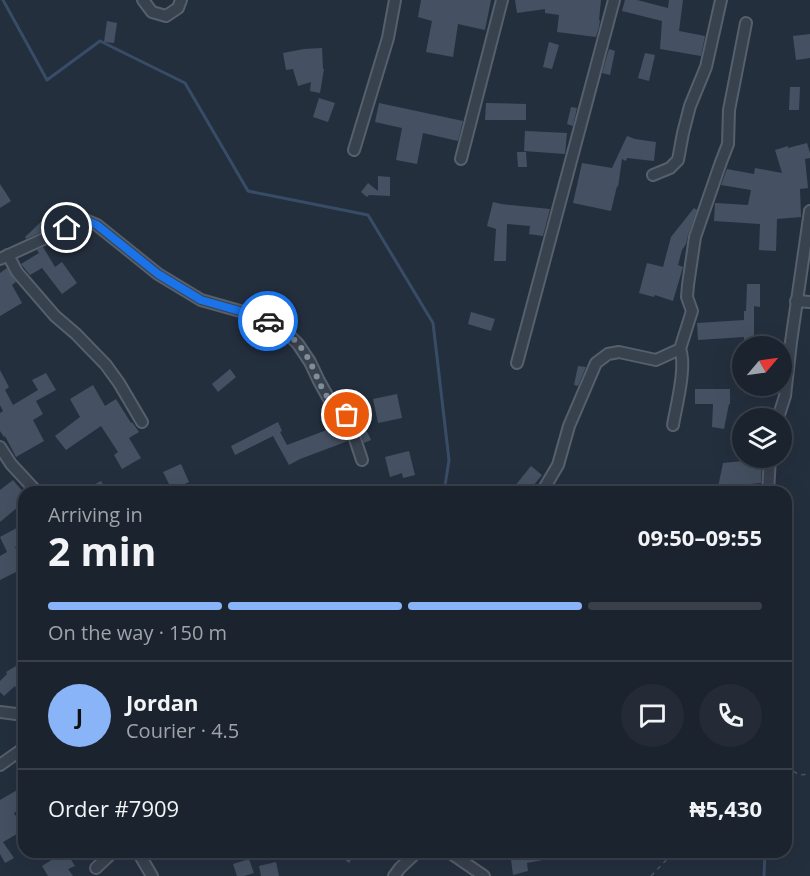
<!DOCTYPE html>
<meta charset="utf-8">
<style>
:root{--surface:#1b232e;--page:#242b36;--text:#f1f3f6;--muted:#a0a4aa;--line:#39404a;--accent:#8ab4f8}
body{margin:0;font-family:"Open Sans",sans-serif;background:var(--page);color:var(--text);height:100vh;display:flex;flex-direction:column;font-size:22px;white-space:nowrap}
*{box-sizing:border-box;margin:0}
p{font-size:20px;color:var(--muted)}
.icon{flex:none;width:33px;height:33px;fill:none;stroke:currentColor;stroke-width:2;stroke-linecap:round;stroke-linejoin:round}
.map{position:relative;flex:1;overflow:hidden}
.side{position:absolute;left:18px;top:486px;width:774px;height:372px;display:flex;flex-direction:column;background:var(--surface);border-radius:18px;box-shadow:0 6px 24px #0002,0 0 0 2px var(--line)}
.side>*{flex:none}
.needle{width:39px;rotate:61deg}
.fabs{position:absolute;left:732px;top:336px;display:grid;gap:12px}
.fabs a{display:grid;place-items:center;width:60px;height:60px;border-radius:50%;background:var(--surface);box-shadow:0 6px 24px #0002,0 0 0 2px var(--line);font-size:30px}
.pin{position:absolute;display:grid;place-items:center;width:51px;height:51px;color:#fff;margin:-26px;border:3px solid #fff;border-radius:50%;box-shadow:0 2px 6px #0007}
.courier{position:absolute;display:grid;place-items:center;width:60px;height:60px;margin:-30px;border:4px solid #1a73e8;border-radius:50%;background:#fff;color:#222;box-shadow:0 2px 8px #0007}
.summary em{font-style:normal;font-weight:700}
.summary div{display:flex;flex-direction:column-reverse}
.summary{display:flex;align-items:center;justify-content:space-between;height:102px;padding:0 30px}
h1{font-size:39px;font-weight:700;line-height:45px}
.bar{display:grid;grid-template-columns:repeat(4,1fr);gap:9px 6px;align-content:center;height:72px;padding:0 30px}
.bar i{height:8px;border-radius:4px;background:var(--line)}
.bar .selected{background:var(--accent)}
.bar p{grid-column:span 4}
.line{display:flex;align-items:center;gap:15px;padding:0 30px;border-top:2px solid var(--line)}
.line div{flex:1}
.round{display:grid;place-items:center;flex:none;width:63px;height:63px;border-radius:32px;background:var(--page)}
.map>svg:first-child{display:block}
</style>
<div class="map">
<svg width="810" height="876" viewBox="0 0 810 876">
<rect width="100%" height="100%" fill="#242f3e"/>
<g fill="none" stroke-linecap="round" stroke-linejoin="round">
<!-- stream -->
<g stroke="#394c67" stroke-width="3">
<polyline points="3,0 47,80 100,41 185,83 248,191 368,215 433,323 449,460 444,492"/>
<polyline points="764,876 765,852"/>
</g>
</g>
<!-- building -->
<g fill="#455162">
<polygon points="421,0 491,0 485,30 458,24 453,57 426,52 432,21 418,17"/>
<polygon points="515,0 601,0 599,20 600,20 599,27 596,37 557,32 559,15 545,13 545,9 517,13"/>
<polygon points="625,0 637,0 668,8 669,0 683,0 679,31 705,36 701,56 660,49 662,21 622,11"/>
<polygon points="107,21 117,23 114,43 104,42"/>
<polygon points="810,34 810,58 796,60 793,36"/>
<polygon points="549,42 559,45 552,69 543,67"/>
<polygon points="322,48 323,69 324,69 320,93 310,91 311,82 298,86 293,69 286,70 283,53 304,49"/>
<polygon points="609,49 615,51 610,75 602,73"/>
<polygon points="645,53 655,55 649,81 638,78"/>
<polygon points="790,87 800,87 799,110 789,110"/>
<polygon points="319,98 335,103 328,122 313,117"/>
<polygon points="379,103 463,121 458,141 423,133 417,164 396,160 402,128 375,122"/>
<polygon points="486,103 526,104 526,120 485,120"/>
<polygon points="571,107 577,108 573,126 567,124"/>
<polygon points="525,131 567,133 565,154 524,151"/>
<polygon points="627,136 635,139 656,142 654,161 627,158 626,161 622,159 618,187 617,186 611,211 573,203 582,163 612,168"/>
<polygon points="807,143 810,153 810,158 805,159 808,188 800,189 801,217 777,219 776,251 759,250 760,224 714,221 715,203 748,205 751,190 721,185 727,169 754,174 755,168 782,173 775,150 788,146 788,148"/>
<polygon points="517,152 526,152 527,167 518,167"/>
<polygon points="378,176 390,177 390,196 369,195 367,197 361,192 368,183 378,191"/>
<polygon points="0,184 11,201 0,208"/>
<polygon points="493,202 501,204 550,209 543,236 529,234 530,226 507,224 506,261 494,261 496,229 487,226"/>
<polygon points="694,208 697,210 688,235 686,244 682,250 678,265 683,267 673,301 655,295 654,297 639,293 647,263 663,267 671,237"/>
<polygon points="43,220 50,228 26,239 25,237"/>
<polygon points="43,247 55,267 62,262 77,283 62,294 42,268 30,275 21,264 39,253 37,250"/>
<polygon points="7,268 16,282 12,285 22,303 0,316 0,273"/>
<polygon points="747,284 760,284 760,307 754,306 754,342 744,342 744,337 698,340 697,323 744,320 744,311 746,311"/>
<polygon points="471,312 495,319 491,331 468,324"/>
<polygon points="578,366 586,367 578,386 574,385"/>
<polygon points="230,369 236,377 218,392 212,384"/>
<polygon points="0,370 9,387 5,390 13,405 38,390 32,380 46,373 56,390 36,401 43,414 33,420 44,441 16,457 5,436 4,437 0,431 0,413 3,411 0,405"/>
<polygon points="93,385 105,406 116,399 131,423 132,422 139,432 129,438 141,458 122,469 114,455 118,452 101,426 66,450 55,436 80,417 70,399"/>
<polygon points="695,389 730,389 730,404 729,404 724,429 712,427 713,404 695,404"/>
<polygon points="397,394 402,418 378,423 373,399"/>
<polygon points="278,422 282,431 280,432 287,445 340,425 348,441 300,459 289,465 273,436 235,455 231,446"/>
<polygon points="364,425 371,440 364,443 359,427"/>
<polygon points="409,451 415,475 403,478 402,473 390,477 385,457"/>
<polygon points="762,459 761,483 718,487 723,463"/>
<polygon points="181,464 189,482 172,490 163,472"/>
<polygon points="531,466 542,475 528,492 520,492 514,487"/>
<polygon points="13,480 24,493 24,502 0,522 0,490"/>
<polygon points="101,481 107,492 80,492"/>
<polygon points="24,524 24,542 15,547 24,564 24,568 0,580 0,556 7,552 0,537"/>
<polygon points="24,661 24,683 16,688 15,686 4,696 0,692 0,681 7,674 6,672"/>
<polygon points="24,786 24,806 14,813 24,830 3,842 14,858 5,863 0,854 0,800"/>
<polygon points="64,852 66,852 75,866 68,869 73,876 48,876 42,866"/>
<polygon points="335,852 357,852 349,863"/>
<polygon points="510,852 564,852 564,856 527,863 528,871 513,875"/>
<polygon points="249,859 254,873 244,876 237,876 233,864"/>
<polygon points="276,862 279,876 261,876 259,866"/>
</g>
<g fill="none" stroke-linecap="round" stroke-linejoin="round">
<defs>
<g id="street">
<polyline points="143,0 152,12 166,16 178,8 181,0"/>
<polyline points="354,150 388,38 395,0"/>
<polyline points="461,159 502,0"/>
<polyline points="653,175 670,168 678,160 683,133 690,106 706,67 721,0"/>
<polyline points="8,255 17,272 55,316 76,334 106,365 119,383 142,422"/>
<polyline points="0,259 85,220 97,225 158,274 201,300 261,317 282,328 298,344 310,362 319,381 329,399 347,415 362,460"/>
<polyline points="796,301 810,302"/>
<polyline points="517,363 614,0"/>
<polyline points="778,418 785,396 791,342 810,211"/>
<path d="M 673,425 C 676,407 687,366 680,349"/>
<polyline points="0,447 11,464 37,492"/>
<polyline points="542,492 558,465 569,426 596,363 608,354 619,352 656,360 680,349 692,311 687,297 688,285 695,237 721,162 728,144 729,110 746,23"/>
<polyline points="768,492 770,458"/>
<polyline points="0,712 24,715"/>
<polyline points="0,765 24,748"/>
<polyline points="138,852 152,876"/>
<polyline points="449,852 484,876"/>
<polyline points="96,868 113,852"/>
<polyline points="394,876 400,868 417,852"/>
</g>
</defs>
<!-- street casing -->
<use href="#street" stroke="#565f6c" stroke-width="14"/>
<!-- path -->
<g stroke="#44595c" stroke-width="1.5" stroke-dasharray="4.5 4.5" stroke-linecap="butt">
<polyline points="786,766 799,775 810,774"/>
<polyline points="651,876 674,852"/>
</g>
<!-- street -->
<use href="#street" stroke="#38414e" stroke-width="10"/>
</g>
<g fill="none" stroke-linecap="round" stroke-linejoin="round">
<!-- done -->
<path stroke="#828b98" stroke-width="6" stroke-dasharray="0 10.8" d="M 268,321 C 288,331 302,345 311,364 C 317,376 321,389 329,399 C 334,405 341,410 347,415"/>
<!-- route -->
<polyline stroke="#1a73e8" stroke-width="8" points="67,228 85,220 97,225 158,274 201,300 261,317 268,321"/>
</g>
</svg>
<div class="fabs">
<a><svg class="needle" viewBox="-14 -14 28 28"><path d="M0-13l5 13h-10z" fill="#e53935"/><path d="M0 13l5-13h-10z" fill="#a0a4aa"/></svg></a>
<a><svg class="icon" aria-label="layers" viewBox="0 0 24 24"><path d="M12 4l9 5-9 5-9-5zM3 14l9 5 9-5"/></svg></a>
</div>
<div class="pin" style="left:347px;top:415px;background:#ea580c"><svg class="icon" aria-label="bag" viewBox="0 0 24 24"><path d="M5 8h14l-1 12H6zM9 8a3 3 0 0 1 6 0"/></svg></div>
<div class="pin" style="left:67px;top:228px;background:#1f2937"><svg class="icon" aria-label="home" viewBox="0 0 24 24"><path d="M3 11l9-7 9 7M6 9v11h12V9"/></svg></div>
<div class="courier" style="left:268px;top:321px"><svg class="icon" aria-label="car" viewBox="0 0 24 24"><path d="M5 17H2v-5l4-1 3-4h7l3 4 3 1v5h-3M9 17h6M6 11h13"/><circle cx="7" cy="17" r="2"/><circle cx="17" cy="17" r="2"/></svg></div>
<section class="side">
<div class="summary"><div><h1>2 min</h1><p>Arriving in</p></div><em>09:50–09:55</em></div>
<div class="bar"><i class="selected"></i><i class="selected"></i><i class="selected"></i><i></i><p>On the way · 150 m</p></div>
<div class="line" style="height:108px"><b class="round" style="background:var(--accent);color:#111">J</b><div><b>Jordan</b><p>Courier · 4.5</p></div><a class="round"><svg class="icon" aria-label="chat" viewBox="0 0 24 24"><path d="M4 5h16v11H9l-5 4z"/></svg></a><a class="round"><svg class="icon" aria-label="phone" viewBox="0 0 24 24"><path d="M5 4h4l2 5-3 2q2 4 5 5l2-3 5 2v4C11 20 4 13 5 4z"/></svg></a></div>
<div class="line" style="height:78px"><div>Order #7909</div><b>₦5,430</b></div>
</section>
</div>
